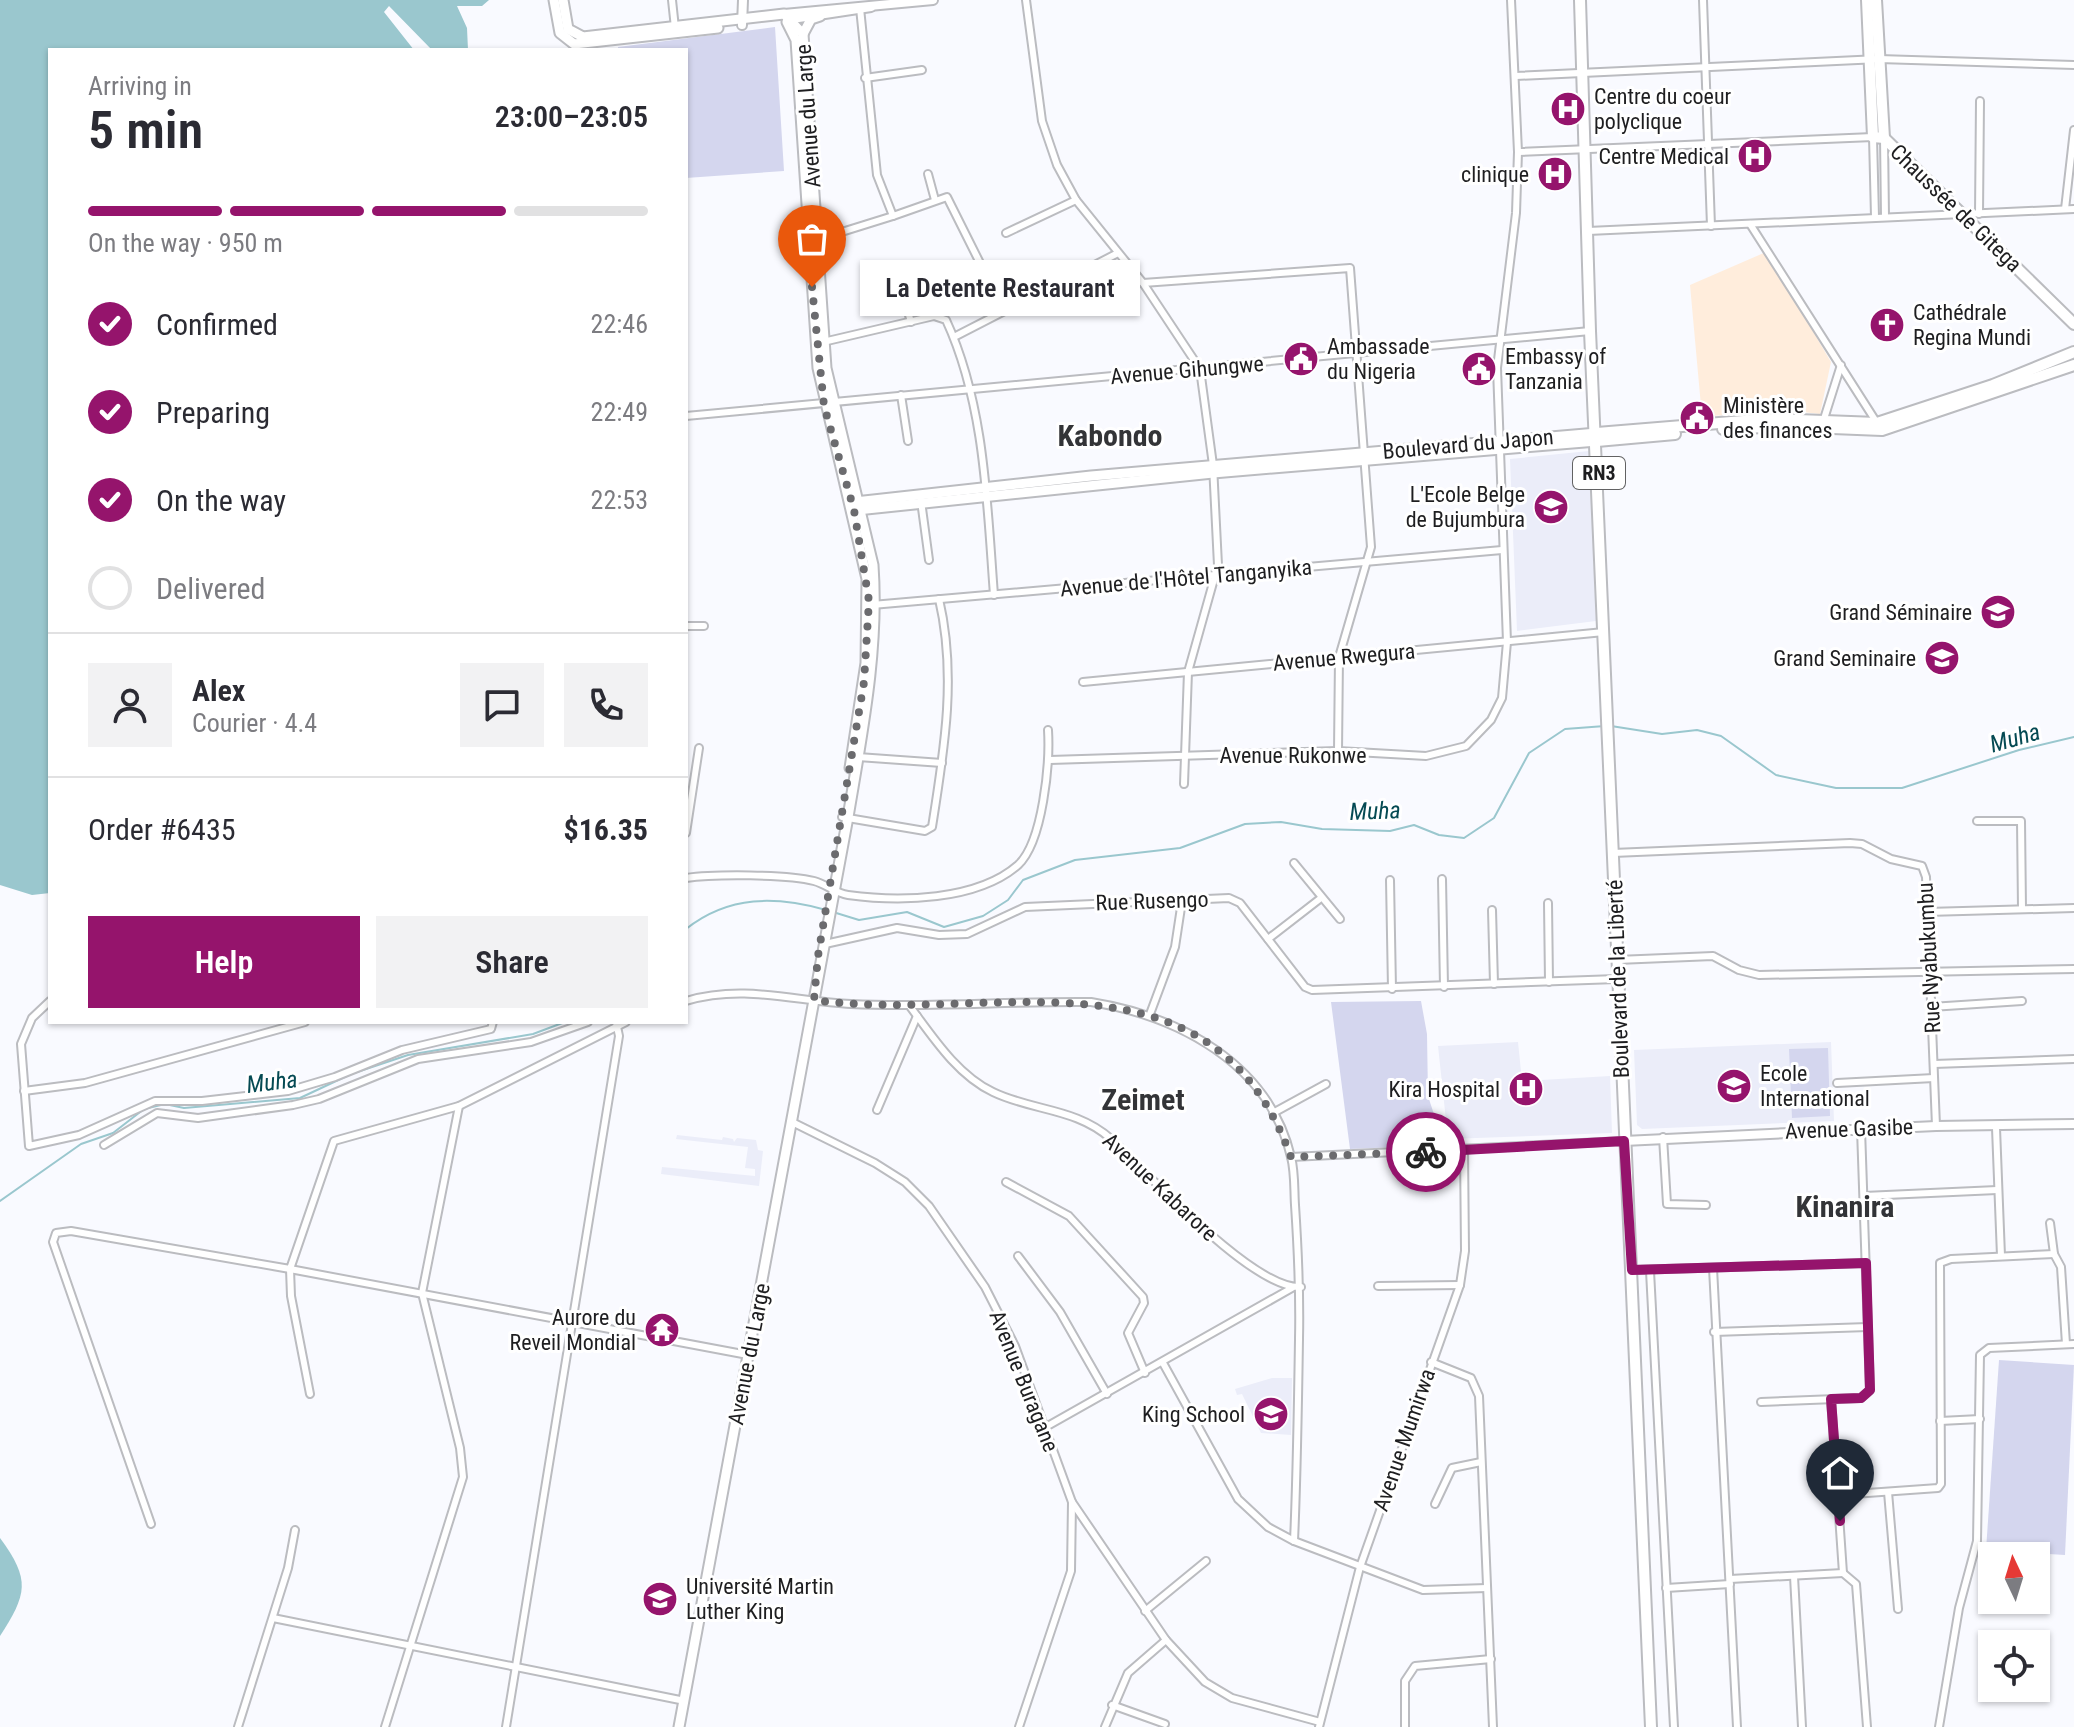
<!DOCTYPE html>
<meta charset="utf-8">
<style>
:root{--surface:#fff;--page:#f2f2f3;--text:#2b2b33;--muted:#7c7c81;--line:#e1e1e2;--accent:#95146c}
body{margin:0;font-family:"Roboto Condensed",sans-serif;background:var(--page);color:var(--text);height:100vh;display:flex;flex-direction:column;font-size:30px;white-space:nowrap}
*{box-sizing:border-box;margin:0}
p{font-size:26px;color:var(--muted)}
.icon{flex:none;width:44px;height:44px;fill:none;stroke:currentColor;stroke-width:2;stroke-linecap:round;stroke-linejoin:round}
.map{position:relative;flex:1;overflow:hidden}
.drawer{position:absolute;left:48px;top:48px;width:640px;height:976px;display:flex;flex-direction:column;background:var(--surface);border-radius:0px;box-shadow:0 2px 6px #0004}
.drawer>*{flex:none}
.needle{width:52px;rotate:356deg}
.fabs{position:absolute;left:1978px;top:1542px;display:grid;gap:16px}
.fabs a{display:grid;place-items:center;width:72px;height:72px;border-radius:0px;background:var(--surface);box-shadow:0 2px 6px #0004;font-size:40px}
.pin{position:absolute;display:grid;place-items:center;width:68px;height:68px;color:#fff;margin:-82px -34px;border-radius:50% 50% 50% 0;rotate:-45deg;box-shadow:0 0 8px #0007}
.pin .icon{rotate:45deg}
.courier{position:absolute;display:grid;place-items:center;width:80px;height:80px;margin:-40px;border:6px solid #95146c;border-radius:50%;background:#fff;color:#222;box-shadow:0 2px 10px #0007}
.bubble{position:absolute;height:56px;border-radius:0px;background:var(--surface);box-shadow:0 2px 6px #0004;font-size:26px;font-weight:600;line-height:56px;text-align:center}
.summary em{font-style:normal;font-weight:600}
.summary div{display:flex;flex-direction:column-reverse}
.summary{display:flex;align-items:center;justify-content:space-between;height:136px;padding:0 40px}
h1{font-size:52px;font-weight:600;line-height:60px}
.bar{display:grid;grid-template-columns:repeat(4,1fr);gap:12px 8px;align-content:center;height:96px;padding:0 40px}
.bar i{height:10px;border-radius:6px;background:var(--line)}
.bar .selected{background:var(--accent)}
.bar p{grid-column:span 4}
.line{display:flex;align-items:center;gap:20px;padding:0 40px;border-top:2px solid var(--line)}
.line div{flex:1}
.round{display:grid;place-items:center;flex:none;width:84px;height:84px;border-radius:0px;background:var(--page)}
ol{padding:0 40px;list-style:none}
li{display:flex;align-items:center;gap:24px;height:88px}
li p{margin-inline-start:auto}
li .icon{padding:8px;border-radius:50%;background:var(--accent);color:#fff;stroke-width:4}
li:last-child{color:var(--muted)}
li i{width:44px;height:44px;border:4px solid var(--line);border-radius:50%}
.cta{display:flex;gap:16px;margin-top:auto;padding:16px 40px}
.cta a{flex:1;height:92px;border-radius:0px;background:var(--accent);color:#fff;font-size:32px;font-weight:600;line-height:92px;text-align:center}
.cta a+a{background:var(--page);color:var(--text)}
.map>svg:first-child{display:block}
</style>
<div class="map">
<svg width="2074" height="1727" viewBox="0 0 2074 1727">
<rect width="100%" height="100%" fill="#f9faff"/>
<!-- commercial -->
<polygon fill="#ffeddc" points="1766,252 1831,362 1820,414 1784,410 1702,417 1690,285"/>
<!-- built -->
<g fill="#ebedf9">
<polygon points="1589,451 1596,621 1517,631 1510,459"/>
<polygon points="1518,1042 1522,1081 1610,1076 1612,1133 1448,1139 1438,1046"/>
<polygon points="1831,1042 1834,1121 1642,1129 1637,1125 1634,1050"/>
<polygon points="677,1135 722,1140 723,1137 733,1139 734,1142 737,1138 756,1140 758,1150 763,1151 759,1186 661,1174 662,1167 755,1176 755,1169 745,1168 748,1147 676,1139"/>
<polygon points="1272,1378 1292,1378 1291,1435 1261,1433 1242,1394 1237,1395 1235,1389"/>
</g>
<!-- green -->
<g fill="#d4d6ee">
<polygon points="775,27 784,171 686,178 686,50 618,50 618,47"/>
<polygon points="1421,1001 1427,1034 1428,1096 1444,1145 1350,1149 1331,1002"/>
<polygon points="1828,1048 1830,1116 1792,1118 1789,1049"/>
<polygon points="1999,1360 2074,1365 2065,1555 1986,1550"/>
</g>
<!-- water -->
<g fill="#9ac7ce">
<polygon points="0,0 489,0 482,6 457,6 467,28 468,50 432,50 389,6 384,12 414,50 50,50 50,893 32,895 0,885"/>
<path d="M 0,1538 C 31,1580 27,1594 0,1636 Z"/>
</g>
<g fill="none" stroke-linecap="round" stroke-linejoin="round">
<!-- stream -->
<g stroke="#9ac7ce" stroke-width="2">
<polyline points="1611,726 1662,734 1697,730 1721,736 1776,775 1836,788 1902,788 2019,750 2074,737"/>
<polyline points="833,912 859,920 907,912 944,927 983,916 1008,900 1023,880 1075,860 1180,848 1245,824 1281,822 1322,829 1390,831 1414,825 1439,835 1464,838 1494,818 1529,753 1565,729 1605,726"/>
<path d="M 686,929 C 729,895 776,896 826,910"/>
<polyline points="0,1201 81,1144 113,1133 144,1109 165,1104 184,1108 300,1098 351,1074 408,1055 533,1034 565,1022"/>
</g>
<defs>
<g id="minor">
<polyline points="672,0 675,28"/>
<polyline points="1026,0 1042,121 1057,165 1076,200 1143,283 1200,369 1213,465 1218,565 1188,672 1184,784"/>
<polyline points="1703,0 1711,226"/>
<polyline points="1516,76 1879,59 2074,65"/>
<polyline points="865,78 922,70"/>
<polyline points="1884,138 1885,217"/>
<polyline points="1518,152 1873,137 1875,217"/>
<polyline points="928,174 935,200"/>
<polyline points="2065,209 2074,130"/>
<polyline points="1979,214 1980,101"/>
<polyline points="893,216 947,197 996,295"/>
<polyline points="1750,224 1877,423"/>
<polyline points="1588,231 2074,209"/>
<polyline points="1006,233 1076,200"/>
<polyline points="816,240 893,216 877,175 860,8"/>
<polyline points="896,270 911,322"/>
<polyline points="1143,283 1350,268 1371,547 1339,657 1338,751"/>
<polyline points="954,337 1118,253"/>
<path d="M 823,342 L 934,316 L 946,320 C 985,404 987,504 994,595"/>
<polyline points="901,395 908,441"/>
<polyline points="686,416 1590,331"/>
<polyline points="1823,422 1841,365"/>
<polyline points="921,501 929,560"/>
<polyline points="872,605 1502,550"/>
<polyline points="686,626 704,626"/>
<polyline points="1083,682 1604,632"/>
<polyline points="858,757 942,763"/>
<polyline points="1050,760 1338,751 1426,756 1466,746 1491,720 1502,698 1507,642 1497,368 1516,213 1518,152 1511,0"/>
<path d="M 842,817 L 925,831 L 932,827 C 944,751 957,676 939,599"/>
<polyline points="1977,821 2021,821 2022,909"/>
<polyline points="686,833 699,748"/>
<polyline points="1613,853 1850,843 1862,844 1891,859 1922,866 1926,877 1936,1126"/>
<polyline points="1294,863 1340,919"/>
<path d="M 686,878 C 713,874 788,874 814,881 C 826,884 835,893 848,895 C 899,902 977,901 1018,865 C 1043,842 1050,763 1048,730"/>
<polyline points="1442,879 1444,987"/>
<polyline points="1390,880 1392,989"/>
<polyline points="1548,903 1549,982"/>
<polyline points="1492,910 1494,984"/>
<polyline points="1927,912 2074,908"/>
<polyline points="1268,939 1321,898"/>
<polyline points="825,944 897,928 939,935 967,934 1025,907 1229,898 1240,903 1305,987 1312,990 1617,979"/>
<polyline points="1617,960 1713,956 1739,970 1759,975 2074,969"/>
<polyline points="50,1001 32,1018 21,1044 29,1146 79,1135 155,1101 202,1101 288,1091 335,1077 402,1050 491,1029 493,1022"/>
<path d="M 686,1001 C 743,984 794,1001 851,1004 C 931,1008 1011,1001 1091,1002 C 1178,1016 1269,1063 1291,1157 C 1295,1172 1294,1190 1295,1205 C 1298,1250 1300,1294 1299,1339 C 1298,1406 1297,1474 1294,1541"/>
<path d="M 909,1005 C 932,1036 957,1075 993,1092 C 1032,1111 1077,1108 1111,1139 C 1147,1172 1253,1290 1301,1287"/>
<polyline points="1931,1007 2022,1001"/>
<polyline points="1150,1014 1175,947 1182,901"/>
<polyline points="1934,1064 2074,1059"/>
<polyline points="1837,1083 1934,1078"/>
<polyline points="24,1091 85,1083 305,1022"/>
<polyline points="877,1110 917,1016"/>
<polyline points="1273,1113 1326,1084"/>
<polyline points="792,1122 875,1163 905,1182 929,1206 985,1287 1015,1346 1072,1502 1071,1571 1019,1727"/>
<polyline points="1996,1128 2001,1256"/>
<polyline points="1663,1137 1667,1204 1706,1205"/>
<polyline points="104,1145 157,1113 198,1118 293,1105 319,1099 418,1059 531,1042 588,1022"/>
<polyline points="1291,1157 1624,1141"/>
<polyline points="1006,1182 1069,1216 1143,1297 1144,1303 1128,1333 1145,1373"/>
<polyline points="1864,1196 1997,1190"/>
<polyline points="2050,1223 2054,1254 2061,1267 2066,1344"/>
<polyline points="1018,1256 1060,1312 1107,1394"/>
<polyline points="1713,1268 1737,1727"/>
<polyline points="1632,1270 1866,1263"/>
<polyline points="1650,1271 1674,1727"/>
<polyline points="1378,1286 1460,1285"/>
<polyline points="1714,1332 1868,1327"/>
<polyline points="1431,1362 1471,1378 1479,1396 1493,1727"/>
<polyline points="1163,1363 1238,1499 1268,1527 1294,1541 1423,1590 1487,1588"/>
<polyline points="310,1394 291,1296 290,1269 748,1355"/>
<polyline points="1831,1399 1843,1573"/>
<polyline points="1761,1402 1861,1398 1870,1390 1861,1129"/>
<polyline points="1940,1421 1980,1419"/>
<polyline points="1044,1428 1292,1288"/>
<polyline points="1888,1492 1898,1609"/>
<polyline points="1839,1495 1938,1488 1941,1484 1940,1263 1951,1259 2054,1254"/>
<polyline points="1072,1502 1166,1640 1205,1682 1232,1698 1320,1722"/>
<polyline points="1435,1504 1452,1468 1481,1462"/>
<polyline points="151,1524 53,1242 56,1233 71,1231 290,1269 334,1141 459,1106 626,1022"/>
<polyline points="1843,1573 1856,1584 1867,1727"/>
<polyline points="1794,1576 1802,1727"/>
<polyline points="1730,1579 1843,1573"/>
<polyline points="1666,1588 1730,1584"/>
<polyline points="1145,1611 1206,1561"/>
<polyline points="273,1618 685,1701"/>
<polyline points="1112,1705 1165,1724"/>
<polyline points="238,1727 288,1568 295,1530"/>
<polyline points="385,1727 463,1477 460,1448 422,1293 459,1106"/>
<polyline points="506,1727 619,1036 616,1022"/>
<polyline points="1105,1727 1128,1673 1166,1640"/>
<polyline points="1319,1727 1360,1567 1460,1285 1465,1251 1464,1150"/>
<polyline points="1405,1727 1405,1681 1415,1666 1491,1659"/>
<polyline points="1939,1727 1959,1608 1977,1541 1980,1355 1989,1348 2074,1344"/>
</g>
<g id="tertiary">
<polyline points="784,14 933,0"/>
<polyline points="792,19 871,7"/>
<polyline points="742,25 743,0"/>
<polyline points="1624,1141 1936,1126 2074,1124"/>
</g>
<g id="secondary">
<polyline points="554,0 560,33 574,44 718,28"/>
<path d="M 563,0 L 568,29 L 583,37 L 784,14 L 803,34 L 826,368 L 873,565 C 879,650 862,733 848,817 L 679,1727"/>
<polyline points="787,22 796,40 818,368 867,579 866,663 850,768"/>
<polyline points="803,34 811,19 820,16"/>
<polyline points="855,502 1091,476 1597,433"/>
<polyline points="857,510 1213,473 1597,441"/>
</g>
<g id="primary">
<polyline points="1867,0 1873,137 1884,138"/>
<polyline points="1876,0 1884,138"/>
<polyline points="1884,138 2074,324"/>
<polyline points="1723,429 1783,426 1882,430 2074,365"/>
<polyline points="1597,433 1768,419 1877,423 1993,385 2074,352"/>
<polyline points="1597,441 1675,434"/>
</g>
<polyline id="trunk" points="1580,0 1590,331 1651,1727"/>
</defs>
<!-- minor casing -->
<use href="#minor" stroke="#bbbcc0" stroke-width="10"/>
<!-- tertiary casing -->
<use href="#tertiary" stroke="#bbbcc0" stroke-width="12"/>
<!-- secondary casing -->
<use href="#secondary" stroke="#bbbcc0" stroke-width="13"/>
<!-- primary casing -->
<use href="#primary" stroke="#bbbcc0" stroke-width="14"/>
<!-- trunk casing -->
<use href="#trunk" stroke="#bbbcc0" stroke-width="14"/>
<!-- minor -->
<use href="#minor" stroke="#fff" stroke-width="6"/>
<!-- tertiary -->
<use href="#tertiary" stroke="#fff" stroke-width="8"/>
<!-- secondary -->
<use href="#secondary" stroke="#fff" stroke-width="9"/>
<!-- primary -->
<use href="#primary" stroke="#fff" stroke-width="10"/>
<!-- trunk -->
<use href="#trunk" stroke="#fff" stroke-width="10"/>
</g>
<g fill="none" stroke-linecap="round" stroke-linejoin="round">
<!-- done -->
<path stroke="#6b6b6e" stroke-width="8" stroke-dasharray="0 14.4" d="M 812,287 L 824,406 L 854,510 L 869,601 L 864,682 L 818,956 L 814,1000 C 990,1025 1210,935 1291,1157 L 1426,1152"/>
<!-- route -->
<polyline stroke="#95146c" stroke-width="10" points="1426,1152 1624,1141 1632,1270 1866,1263 1870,1390 1861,1398 1831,1399 1840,1521"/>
</g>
<!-- icons -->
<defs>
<symbol id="hospital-disc" viewBox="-11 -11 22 22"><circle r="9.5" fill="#95146c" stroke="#fff"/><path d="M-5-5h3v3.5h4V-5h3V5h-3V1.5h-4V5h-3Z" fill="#fff"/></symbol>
<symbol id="church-disc" viewBox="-11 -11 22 22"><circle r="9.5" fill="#95146c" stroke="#fff"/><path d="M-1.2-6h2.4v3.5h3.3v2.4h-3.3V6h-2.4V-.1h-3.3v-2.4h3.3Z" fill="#fff"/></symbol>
<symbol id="civic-disc" viewBox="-11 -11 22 22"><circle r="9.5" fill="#95146c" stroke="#fff"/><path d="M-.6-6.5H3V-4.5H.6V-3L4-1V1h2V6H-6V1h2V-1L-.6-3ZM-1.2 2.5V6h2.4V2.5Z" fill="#fff"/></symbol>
<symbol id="school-disc" viewBox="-11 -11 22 22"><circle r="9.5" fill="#95146c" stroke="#fff"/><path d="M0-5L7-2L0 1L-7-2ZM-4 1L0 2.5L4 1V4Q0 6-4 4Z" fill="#fff"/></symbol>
<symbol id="university-disc" viewBox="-11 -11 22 22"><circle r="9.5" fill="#95146c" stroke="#fff"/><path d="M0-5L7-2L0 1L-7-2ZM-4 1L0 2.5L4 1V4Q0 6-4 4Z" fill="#fff"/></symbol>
<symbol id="temple-disc" viewBox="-11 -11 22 22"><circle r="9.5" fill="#95146c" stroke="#fff"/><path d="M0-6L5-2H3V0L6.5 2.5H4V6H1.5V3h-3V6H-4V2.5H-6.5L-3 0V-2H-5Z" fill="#fff"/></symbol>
</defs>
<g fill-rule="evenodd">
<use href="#hospital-disc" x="1548" y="89" width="40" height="40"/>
<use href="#hospital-disc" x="1735" y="136" width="40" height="40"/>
<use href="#hospital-disc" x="1535" y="154" width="40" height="40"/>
<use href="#church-disc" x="1867" y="305" width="40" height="40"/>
<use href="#civic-disc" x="1281" y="339" width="40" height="40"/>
<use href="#civic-disc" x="1459" y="349" width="40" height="40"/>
<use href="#civic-disc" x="1677" y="398" width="40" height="40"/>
<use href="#school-disc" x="1531" y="487" width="40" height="40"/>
<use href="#university-disc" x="1978" y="592" width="40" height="40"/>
<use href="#university-disc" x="1922" y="638" width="40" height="40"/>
<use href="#school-disc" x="1714" y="1066" width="40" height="40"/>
<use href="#hospital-disc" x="1506" y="1069" width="40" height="40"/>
<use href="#temple-disc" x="642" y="1310" width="40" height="40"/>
<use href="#school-disc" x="1251" y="1394" width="40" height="40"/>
<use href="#university-disc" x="640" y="1579" width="40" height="40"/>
</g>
<g text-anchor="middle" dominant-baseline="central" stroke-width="6" stroke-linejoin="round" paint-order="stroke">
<!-- shield labels -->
<rect fill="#fff" stroke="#626263" stroke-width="2" x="1573" y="457" width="52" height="32" rx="6"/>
<g font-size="20" font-weight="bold" fill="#1e1e20">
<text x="1599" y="473">RN3</text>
</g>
<!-- poi labels -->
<g font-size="22" fill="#1e1e20" stroke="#fff" text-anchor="end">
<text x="1594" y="96" text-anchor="start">Centre du coeur<tspan x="1594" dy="25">polyclique</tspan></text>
<text x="1729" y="156">Centre Medical</text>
<text x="1529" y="174">clinique</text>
<text x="1913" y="312" text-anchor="start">Cathédrale<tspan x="1913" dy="25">Regina Mundi</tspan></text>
<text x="1327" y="346" text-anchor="start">Ambassade<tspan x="1327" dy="25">du Nigeria</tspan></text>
<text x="1505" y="356" text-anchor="start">Embassy of<tspan x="1505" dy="25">Tanzania</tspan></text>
<text x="1723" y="405" text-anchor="start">Ministère<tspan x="1723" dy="25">des finances</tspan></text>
<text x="1525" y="494">L'Ecole Belge<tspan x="1525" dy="25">de Bujumbura</tspan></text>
<text x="1972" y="612">Grand Séminaire</text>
<text x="1916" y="658">Grand Seminaire</text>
<text x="1760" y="1073" text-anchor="start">Ecole<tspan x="1760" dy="25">International</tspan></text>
<text x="1500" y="1089">Kira Hospital</text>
<text x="636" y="1317">Aurore du<tspan x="636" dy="25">Reveil Mondial</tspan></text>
<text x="1245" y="1414">King School</text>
<text x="686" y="1586" text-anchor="start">Université Martin<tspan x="686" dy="25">Luther King</tspan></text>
</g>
<!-- street labels -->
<g font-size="22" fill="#1e1e20" stroke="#fff">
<text transform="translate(808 116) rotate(-94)">Avenue du Large</text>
<text transform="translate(1956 208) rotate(44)">Chaussée de Gitega</text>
<text transform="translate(1187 370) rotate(-5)">Avenue Gihungwe</text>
<text transform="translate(1468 444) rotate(-5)">Boulevard du Japon</text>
<text transform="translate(1186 578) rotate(-5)">Avenue de l'Hôtel Tanganyika</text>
<text transform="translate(1344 657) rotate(-5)">Avenue Rwegura</text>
<text x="1293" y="755">Avenue Rukonwe</text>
<text transform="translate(1152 901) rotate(-2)">Rue Rusengo</text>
<text transform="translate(1929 958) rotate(-93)">Rue Nyabukumbu</text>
<text transform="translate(1618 979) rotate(-92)">Boulevard de la Liberté</text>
<text transform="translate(1849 1129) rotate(-2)">Avenue Gasibe</text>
<text transform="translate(1160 1187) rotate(43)">Avenue Kabarore</text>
<text transform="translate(749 1354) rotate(-79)">Avenue du Large</text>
<text transform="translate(1024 1381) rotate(68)">Avenue Buragane</text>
<text transform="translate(1404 1440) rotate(-71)">Avenue Mumirwa</text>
</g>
<!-- water labels -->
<g font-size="24" font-style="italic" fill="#054a53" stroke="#fff">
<text transform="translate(2015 738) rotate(-16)">Muha</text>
<text transform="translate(1375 811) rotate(-2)">Muha</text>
<text transform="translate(272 1082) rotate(-7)">Muha</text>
</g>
<!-- district labels -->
<g font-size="30" font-weight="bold" fill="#333437" stroke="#fff">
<text x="1110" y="435">Kabondo</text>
<text x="1143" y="1099">Zeimet</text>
<text x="1845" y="1206">Kinanira</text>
</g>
</g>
</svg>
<div class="fabs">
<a><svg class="needle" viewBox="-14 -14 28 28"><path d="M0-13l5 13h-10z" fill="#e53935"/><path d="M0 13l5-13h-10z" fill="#7c7c81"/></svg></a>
<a><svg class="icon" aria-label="locate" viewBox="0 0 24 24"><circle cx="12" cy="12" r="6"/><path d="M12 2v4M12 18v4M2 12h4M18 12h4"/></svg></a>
</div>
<div class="pin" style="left:812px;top:287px;background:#ea580c"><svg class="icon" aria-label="bag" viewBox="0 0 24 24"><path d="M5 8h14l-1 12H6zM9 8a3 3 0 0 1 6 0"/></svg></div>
<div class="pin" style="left:1840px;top:1521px;background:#1f2937"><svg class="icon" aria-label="home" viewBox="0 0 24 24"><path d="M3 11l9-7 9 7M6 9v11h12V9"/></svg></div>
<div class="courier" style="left:1426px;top:1152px"><svg class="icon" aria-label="bike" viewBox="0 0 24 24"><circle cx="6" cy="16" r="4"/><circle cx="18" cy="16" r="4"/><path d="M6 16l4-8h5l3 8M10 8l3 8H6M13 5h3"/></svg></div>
<div class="bubble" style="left:860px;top:260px;width:280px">La Detente Restaurant</div>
<section class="drawer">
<div class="summary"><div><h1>5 min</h1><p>Arriving in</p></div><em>23:00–23:05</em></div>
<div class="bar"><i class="selected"></i><i class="selected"></i><i class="selected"></i><i></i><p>On the way · 950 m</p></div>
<ol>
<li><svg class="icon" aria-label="check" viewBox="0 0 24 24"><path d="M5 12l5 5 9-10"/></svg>Confirmed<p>22:46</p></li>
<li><svg class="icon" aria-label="check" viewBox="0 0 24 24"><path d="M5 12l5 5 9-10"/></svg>Preparing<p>22:49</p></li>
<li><svg class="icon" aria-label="check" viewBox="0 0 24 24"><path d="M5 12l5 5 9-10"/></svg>On the way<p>22:53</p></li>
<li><i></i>Delivered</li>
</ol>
<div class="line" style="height:144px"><a class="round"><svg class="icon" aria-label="person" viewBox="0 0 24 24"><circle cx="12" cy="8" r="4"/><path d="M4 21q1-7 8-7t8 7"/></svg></a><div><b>Alex</b><p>Courier · 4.4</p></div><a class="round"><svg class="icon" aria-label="chat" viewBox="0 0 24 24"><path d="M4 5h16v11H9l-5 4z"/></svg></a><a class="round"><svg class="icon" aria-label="phone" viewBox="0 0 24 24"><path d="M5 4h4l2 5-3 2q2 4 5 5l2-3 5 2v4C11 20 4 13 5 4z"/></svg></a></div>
<div class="line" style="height:104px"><div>Order #6435</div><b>$16.35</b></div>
<div class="cta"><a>Help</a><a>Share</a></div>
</section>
</div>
